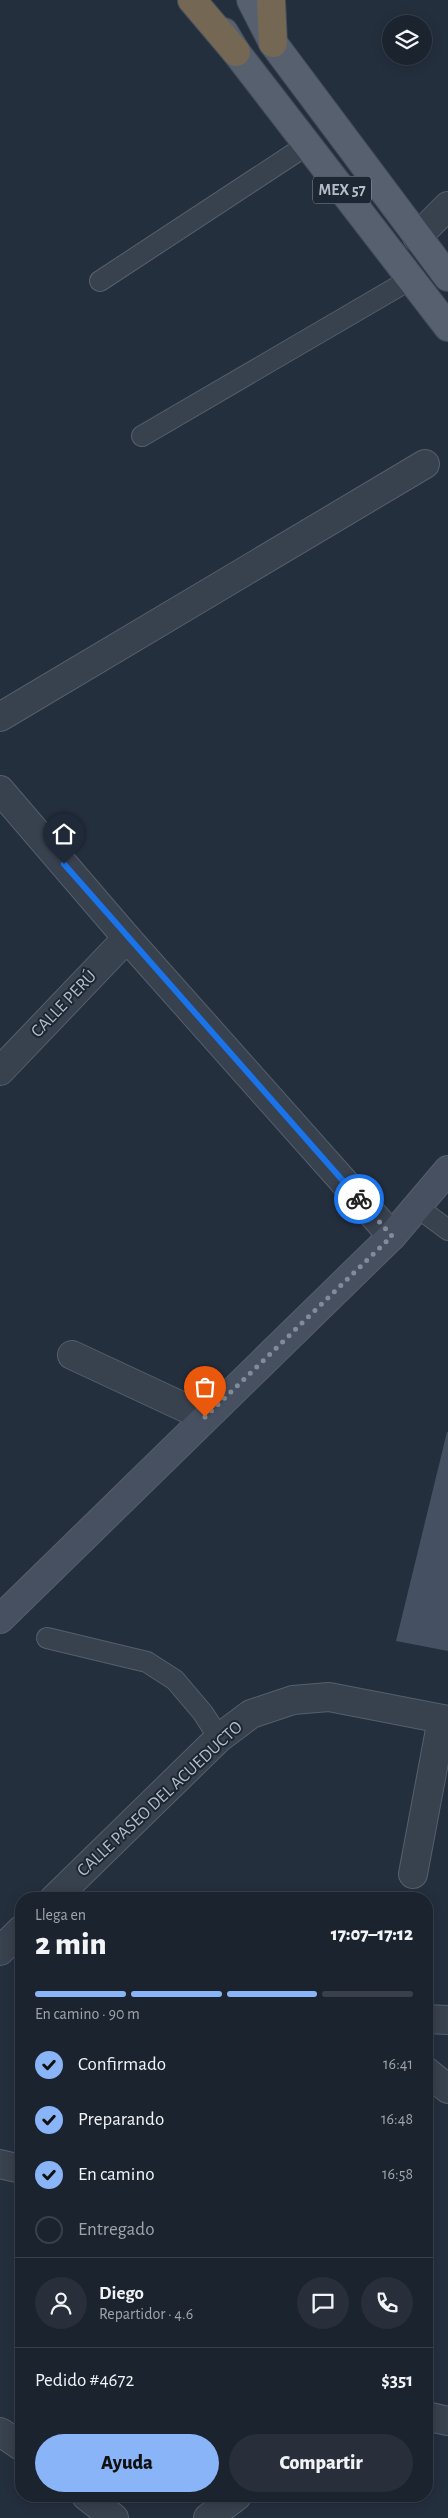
<!DOCTYPE html>
<html lang="es">
<meta charset="utf-8">
<style>
:root{--surface:#1b232e;--page:#282f3a;--text:#f1f3f6;--muted:#a0a4aa;--line:#39404a;--accent:#8ab4f8}
body{margin:0;font-family:"Alegreya Sans",sans-serif;background:var(--page);color:var(--text);height:100vh;display:flex;flex-direction:column;font-size:19px;white-space:nowrap}
*{box-sizing:border-box;margin:0}
p{font-size:16px;color:var(--muted)}
.icon{flex:none;width:28px;height:28px;fill:none;stroke:currentColor;stroke-width:2;stroke-linecap:round;stroke-linejoin:round}
.map{position:relative;flex:1;overflow:hidden}
.sheet{position:absolute;left:15px;top:1892px;width:418px;height:610px;display:flex;flex-direction:column;background:var(--surface);border-radius:20px;box-shadow:0 2px 12px #0003,0 0 0 1px var(--line)}
.sheet>*{flex:none}
.controls{position:absolute;left:382px;top:15px;display:grid;gap:10px}
.controls a{display:grid;place-items:center;width:50px;height:50px;border-radius:50%;background:var(--surface);box-shadow:0 2px 12px #0003,0 0 0 1px var(--line);font-size:25px}
.pin{position:absolute;display:grid;place-items:center;width:42px;height:42px;color:#fff;margin:-51px -21px;border-radius:50% 50% 50% 0;rotate:-45deg;box-shadow:0 0 5px #0007}
.pin .icon{rotate:45deg}
.courier{position:absolute;display:grid;place-items:center;width:50px;height:50px;margin:-25px;border:4px solid #1a73e8;border-radius:50%;background:#fff;color:#222;box-shadow:0 1px 6px #0007}
.overview em{font-style:normal;font-weight:800}
.overview div{display:flex;flex-direction:column-reverse}
.overview{display:flex;align-items:center;justify-content:space-between;height:85px;padding:0 20px}
h1{font-size:32px;font-weight:800;line-height:38px}
.bar{display:grid;grid-template-columns:repeat(4,1fr);gap:8px 5px;align-content:center;height:60px;padding:0 20px}
.bar i{height:6px;border-radius:4px;background:var(--line)}
.bar .current{background:var(--accent)}
.bar p{grid-column:span 4}
.line{display:flex;align-items:center;gap:12px;padding:0 20px;border-top:1px solid var(--line)}
.line div{flex:1}
.round{display:grid;place-items:center;flex:none;width:52px;height:52px;border-radius:26px;background:var(--page)}
ol{padding:0 20px;list-style:none}
li{display:flex;align-items:center;gap:15px;height:55px}
li p{margin-inline-start:auto}
li .icon{padding:5px;border-radius:50%;background:var(--accent);color:#111;stroke-width:4}
li:last-child{color:var(--muted)}
li i{width:28px;height:28px;border:2px solid var(--line);border-radius:50%}
.cta{display:flex;gap:10px;margin-top:auto;padding:10px 20px}
.cta a{flex:1;height:58px;border-radius:30px;background:var(--accent);color:#111;font-size:20px;font-weight:800;line-height:58px;text-align:center}
.cta a+a{background:var(--page);color:var(--text)}
.map>svg:first-child{display:block}
</style>
<div class="map">
<svg width="448" height="2518" viewBox="0 0 448 2518">
<rect width="100%" height="100%" fill="#242f3e"/>
<!-- building -->
<polygon fill="#455162" points="447,1432 448,1432 448,1651 396,1641"/>
<g fill="none" stroke-linecap="round" stroke-linejoin="round">
<defs>
<g id="lane">
<polyline points="100,281 307,145"/>
<polyline points="142,436 411,279"/>
<polyline points="417,1207 448,1230"/>
<polyline points="47,1638 147,1662 175,1680 203,1713 219,1738"/>
</g>
<g id="street">
<polyline points="417,237 448,206"/>
<polyline points="0,717 425,464"/>
<polyline points="0,790 127,938 392,1236"/>
<polyline points="0,1071 127,938"/>
<polyline points="72,1355 205,1417"/>
<polyline points="413,1874 442,1719"/>
<polyline points="54,1899 219,1738 251,1714 293,1700 329,1697 448,1720"/>
<polyline points="0,1951 21,1930"/>
<polyline points="426,2019 448,2020"/>
<polyline points="426,2071 448,2089"/>
<polyline points="0,2164 21,2169"/>
<polyline points="426,2416 448,2421"/>
<polyline points="0,2432 21,2446"/>
<polyline points="86,2496 114,2518"/>
<polyline points="208,2518 237,2496"/>
</g>
<polyline id="secondary" points="0,1619 392,1236 448,1170"/>
<g id="primary">
<polyline points="251,0 273,43 448,277"/>
<polyline points="224,32 236,52 448,327"/>
</g>
<g id="highway">
<polyline points="192,0 236,52"/>
<polyline points="271,0 273,43"/>
</g>
</defs>
<!-- lane casing -->
<use href="#lane" stroke="#565f6c" stroke-width="22"/>
<!-- street casing -->
<use href="#street" stroke="#565f6c" stroke-width="30"/>
<!-- secondary casing -->
<use href="#secondary" stroke="#565f6c" stroke-width="30"/>
<!-- primary casing -->
<use href="#primary" stroke="#414a57" stroke-width="30"/>
<!-- highway casing -->
<use href="#highway" stroke="#434c59" stroke-width="30"/>
<!-- lane -->
<use href="#lane" stroke="#38414e" stroke-width="20"/>
<!-- street -->
<use href="#street" stroke="#38414e" stroke-width="28"/>
<!-- secondary -->
<use href="#secondary" stroke="#465061" stroke-width="28"/>
<!-- primary -->
<use href="#primary" stroke="#56606e" stroke-width="28"/>
<!-- highway -->
<use href="#highway" stroke="#746855" stroke-width="28"/>
</g>
<g fill="none" stroke-linecap="round" stroke-linejoin="round">
<!-- done -->
<polyline stroke="#828b98" stroke-width="5" stroke-dasharray="0 9" points="205,1417 392,1236 359,1199"/>
<!-- route -->
<polyline stroke="#1a73e8" stroke-width="6" points="64,864 359,1199"/>
</g>
<g text-anchor="middle" dominant-baseline="central" stroke-width="4" stroke-linejoin="round" paint-order="stroke">
<!-- shield labels -->
<rect fill="#1d2633" stroke="#878f9c" stroke-width="1" x="313" y="176.5" width="58" height="27" rx="4"/>
<g font-size="16" font-weight="bold" fill="#b4bcc9">
<text x="342" y="190">MEX 57</text>
</g>
<!-- street labels -->
<g font-size="18" fill="#b4bcc9" stroke="#1d2633">
<text transform="translate(64 1004) rotate(-46)">CALLE PERÚ</text>
<text transform="translate(160 1799) rotate(-43)">CALLE PASEO DEL ACUEDUCTO</text>
</g>
</g>
</svg>
<div class="controls">
<a><svg class="icon" aria-label="layers" viewBox="0 0 24 24"><path d="M12 4l9 5-9 5-9-5zM3 14l9 5 9-5"/></svg></a>
</div>
<div class="pin" style="left:205px;top:1417px;background:#ea580c"><svg class="icon" aria-label="bag" viewBox="0 0 24 24"><path d="M5 8h14l-1 12H6zM9 8a3 3 0 0 1 6 0"/></svg></div>
<div class="pin" style="left:64px;top:864px;background:#1f2937"><svg class="icon" aria-label="home" viewBox="0 0 24 24"><path d="M3 11l9-7 9 7M6 9v11h12V9"/></svg></div>
<div class="courier" style="left:359px;top:1199px"><svg class="icon" aria-label="bike" viewBox="0 0 24 24"><circle cx="6" cy="16" r="4"/><circle cx="18" cy="16" r="4"/><path d="M6 16l4-8h5l3 8M10 8l3 8H6M13 5h3"/></svg></div>
<section class="sheet">
<div class="overview"><div><h1>2 min</h1><p>Llega en</p></div><em>17:07–17:12</em></div>
<div class="bar"><i class="current"></i><i class="current"></i><i class="current"></i><i></i><p>En camino · 90 m</p></div>
<ol>
<li><svg class="icon" aria-label="check" viewBox="0 0 24 24"><path d="M5 12l5 5 9-10"/></svg>Confirmado<p>16:41</p></li>
<li><svg class="icon" aria-label="check" viewBox="0 0 24 24"><path d="M5 12l5 5 9-10"/></svg>Preparando<p>16:48</p></li>
<li><svg class="icon" aria-label="check" viewBox="0 0 24 24"><path d="M5 12l5 5 9-10"/></svg>En camino<p>16:58</p></li>
<li><i></i>Entregado</li>
</ol>
<div class="line" style="height:90px"><a class="round"><svg class="icon" aria-label="person" viewBox="0 0 24 24"><circle cx="12" cy="8" r="4"/><path d="M4 21q1-7 8-7t8 7"/></svg></a><div><b>Diego</b><p>Repartidor · 4.6</p></div><a class="round"><svg class="icon" aria-label="chat" viewBox="0 0 24 24"><path d="M4 5h16v11H9l-5 4z"/></svg></a><a class="round"><svg class="icon" aria-label="phone" viewBox="0 0 24 24"><path d="M5 4h4l2 5-3 2q2 4 5 5l2-3 5 2v4C11 20 4 13 5 4z"/></svg></a></div>
<div class="line" style="height:65px"><div>Pedido #4672</div><b>$351</b></div>
<div class="cta"><a>Ayuda</a><a>Compartir</a></div>
</section>
</div>
